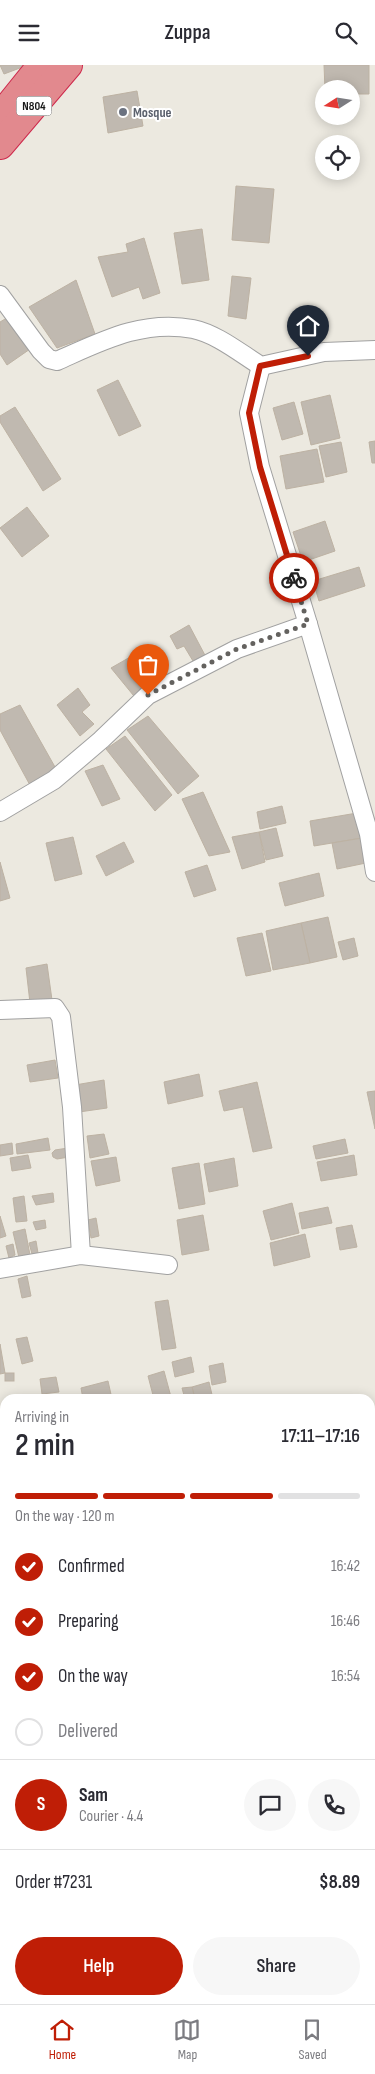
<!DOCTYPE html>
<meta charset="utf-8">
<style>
:root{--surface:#fff;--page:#f7f7f7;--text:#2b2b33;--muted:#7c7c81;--line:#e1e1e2;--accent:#bf1e06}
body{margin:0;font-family:"Sofia Sans Condensed",sans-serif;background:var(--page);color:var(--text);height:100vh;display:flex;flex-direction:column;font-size:19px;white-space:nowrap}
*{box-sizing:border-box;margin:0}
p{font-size:16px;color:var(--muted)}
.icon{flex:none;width:28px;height:28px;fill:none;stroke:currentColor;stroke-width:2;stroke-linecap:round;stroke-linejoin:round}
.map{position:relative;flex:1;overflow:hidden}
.panel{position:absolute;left:0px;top:1329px;width:375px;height:611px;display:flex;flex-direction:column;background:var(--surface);border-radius:15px 15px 0 0;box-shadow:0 2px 12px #0003}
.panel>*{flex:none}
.needle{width:32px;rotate:258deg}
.buttons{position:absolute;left:315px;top:15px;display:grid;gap:10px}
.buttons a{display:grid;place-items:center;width:45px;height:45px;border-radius:50%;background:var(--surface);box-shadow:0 2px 12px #0003;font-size:25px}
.pin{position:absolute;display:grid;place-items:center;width:42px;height:42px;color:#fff;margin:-51px -21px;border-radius:50% 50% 50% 0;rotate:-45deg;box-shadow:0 0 5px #0007}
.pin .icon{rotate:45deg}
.courier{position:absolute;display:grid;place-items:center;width:50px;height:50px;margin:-25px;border:4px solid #bf1e06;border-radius:50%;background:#fff;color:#222;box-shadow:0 1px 6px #0007}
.summary em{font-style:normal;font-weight:600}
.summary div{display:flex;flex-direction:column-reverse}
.summary{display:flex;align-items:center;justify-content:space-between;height:85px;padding:0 15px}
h1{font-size:32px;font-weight:600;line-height:38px}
.bar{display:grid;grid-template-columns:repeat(4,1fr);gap:8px 5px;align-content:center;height:60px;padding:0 15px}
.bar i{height:6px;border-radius:4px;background:var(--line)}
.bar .current{background:var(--accent)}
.bar p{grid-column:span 4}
.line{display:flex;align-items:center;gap:12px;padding:0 15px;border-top:1px solid var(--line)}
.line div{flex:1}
.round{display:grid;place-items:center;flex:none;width:52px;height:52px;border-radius:26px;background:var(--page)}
ol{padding:0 15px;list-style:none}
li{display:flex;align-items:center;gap:15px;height:55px}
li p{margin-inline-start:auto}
li .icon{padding:5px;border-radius:50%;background:var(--accent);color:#fff;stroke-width:4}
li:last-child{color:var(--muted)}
li i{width:28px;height:28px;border:2px solid var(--line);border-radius:50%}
.button{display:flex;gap:10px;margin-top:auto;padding:10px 15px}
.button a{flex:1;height:58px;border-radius:30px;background:var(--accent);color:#fff;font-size:20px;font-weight:600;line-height:58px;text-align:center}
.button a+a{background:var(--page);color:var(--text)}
header{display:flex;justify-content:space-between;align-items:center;height:65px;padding:0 15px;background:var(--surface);font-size:22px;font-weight:600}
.menu{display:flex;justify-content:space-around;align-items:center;height:70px;border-top:1px solid var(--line);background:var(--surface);font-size:14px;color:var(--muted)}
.menu a{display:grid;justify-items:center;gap:2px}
.menu .current{color:var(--accent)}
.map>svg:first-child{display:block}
</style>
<header><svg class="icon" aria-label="menu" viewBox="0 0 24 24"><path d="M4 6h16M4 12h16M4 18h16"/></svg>Zuppa<svg class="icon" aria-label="search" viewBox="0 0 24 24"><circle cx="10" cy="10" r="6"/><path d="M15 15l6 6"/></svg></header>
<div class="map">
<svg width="375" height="1939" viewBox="0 0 375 1939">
<rect width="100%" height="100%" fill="#ece9e0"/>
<!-- building -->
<g fill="#c0b9b0" stroke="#bdb2a3">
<polygon points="0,0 28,0 4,9"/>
<polygon points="324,0 369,0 369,29 351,29 351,24 325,24"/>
<polygon points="137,26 143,61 108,68 103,32"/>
<polygon points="236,121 274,124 269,178 232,175"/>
<polygon points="202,164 209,215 182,219 174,168"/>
<polygon points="144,173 160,228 143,234 139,222 112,232 98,192 128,187 126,179"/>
<polygon points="232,211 251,213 246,254 228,251"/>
<polygon points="76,215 95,269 57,283 29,242"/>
<polygon points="12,250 33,282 7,300 0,289 0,257"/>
<polygon points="118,315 141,361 119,371 97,325"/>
<polygon points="330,330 340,373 311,380 301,337"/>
<polygon points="294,337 303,369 282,375 273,343"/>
<polygon points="15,342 61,414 43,426 0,357 0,351"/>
<polygon points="375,376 375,398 372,398 369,377"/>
<polygon points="341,377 347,407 326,412 319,381"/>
<polygon points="317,384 324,417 286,424 280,391"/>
<polygon points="27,442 49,471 22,492 0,463"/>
<polygon points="325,456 335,486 303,497 293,467"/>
<polygon points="359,502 365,521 319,536 313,516"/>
<polygon points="189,560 207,594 196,601 184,581 177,584 170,571"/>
<polygon points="132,591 155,623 138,636 111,603"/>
<polygon points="78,623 90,640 82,647 94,659 80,671 57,640"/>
<polygon points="20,640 59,709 31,722 0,665 0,649"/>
<polygon points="148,651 199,711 178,729 127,665"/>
<polygon points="125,671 172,730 155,746 106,684"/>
<polygon points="103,700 120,734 102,741 85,706"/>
<polygon points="203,727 230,787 209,791 182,734"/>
<polygon points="282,741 286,758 260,764 257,747"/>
<polygon points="357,748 362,773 314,781 310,756"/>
<polygon points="276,763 283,791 266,795 259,767"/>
<polygon points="259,767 265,797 242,804 232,772"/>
<polygon points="73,772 82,809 55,816 46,778"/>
<polygon points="362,773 366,798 337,804 332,778"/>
<polygon points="124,777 134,797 106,811 96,791"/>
<polygon points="0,797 10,833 0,836"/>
<polygon points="207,800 216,825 194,832 185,807"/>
<polygon points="319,808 324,831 285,841 279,818"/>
<polygon points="328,852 337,892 310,898 301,858"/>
<polygon points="301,858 310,898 273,905 266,866"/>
<polygon points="262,868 271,906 246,911 237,873"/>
<polygon points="354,873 358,891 343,895 338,877"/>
<polygon points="47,899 52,935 30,938 26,903"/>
<polygon points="55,995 58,1013 30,1017 27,1000"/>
<polygon points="199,1009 203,1031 168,1039 164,1017"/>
<polygon points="104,1015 107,1043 79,1047 75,1020"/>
<polygon points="257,1017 272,1083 253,1087 243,1042 224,1046 219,1026"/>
<polygon points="375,1026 375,1064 367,1027"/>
<polygon points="104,1069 109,1089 90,1093 87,1071"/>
<polygon points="48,1073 50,1085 17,1089 16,1079"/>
<polygon points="345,1074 348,1088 316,1094 313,1081"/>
<polygon points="12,1078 13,1089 0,1091 0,1080"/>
<polygon points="68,1083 69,1092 57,1094 53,1092 52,1088 55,1085"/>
<polygon points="28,1090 31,1103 12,1106 10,1093"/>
<polygon points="354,1090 357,1110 321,1116 317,1097"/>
<polygon points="116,1092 120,1116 96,1121 91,1096"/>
<polygon points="234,1093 238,1121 209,1127 204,1099"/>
<polygon points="199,1098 205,1139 179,1144 172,1103"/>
<polygon points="53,1128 54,1137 36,1140 32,1131"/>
<polygon points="24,1131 27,1156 16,1157 13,1133"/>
<polygon points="292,1138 299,1168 271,1175 263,1146"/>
<polygon points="328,1142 332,1158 302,1164 299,1148"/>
<polygon points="203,1150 209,1185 182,1190 177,1155"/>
<polygon points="0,1151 6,1171 0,1173"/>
<polygon points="96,1153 99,1171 91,1173 88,1155"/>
<polygon points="45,1155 46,1163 36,1165 33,1157"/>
<polygon points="352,1160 357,1182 340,1185 336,1163"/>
<polygon points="25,1164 31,1195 20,1197 13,1167"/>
<polygon points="305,1169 310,1192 274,1201 270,1178"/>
<polygon points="36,1176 38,1188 32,1189 29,1178"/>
<polygon points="13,1179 15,1190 9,1193 6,1181"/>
<polygon points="27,1211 31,1231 22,1233 18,1214"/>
<polygon points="168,1235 176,1283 162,1285 155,1237"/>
<polygon points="27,1272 33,1296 22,1299 16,1274"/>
<polygon points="0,1279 5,1308 0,1309"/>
<polygon points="191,1292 194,1307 175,1312 172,1297"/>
<polygon points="223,1298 226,1317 212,1320 209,1301"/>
<polygon points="164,1306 171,1332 154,1334 148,1311"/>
<rect x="5" y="1308" width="9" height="8"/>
<polygon points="56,1312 59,1327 42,1329 40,1314"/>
<polygon points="108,1316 112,1334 83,1334 81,1323"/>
<polygon points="209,1317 213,1334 195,1334 192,1322"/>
<polygon points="192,1322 195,1334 185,1334 182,1323"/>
</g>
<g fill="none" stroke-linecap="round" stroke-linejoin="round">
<defs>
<g id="street">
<path d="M 0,230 L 41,286 L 49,294 L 57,296 C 100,277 143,254 193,264 C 217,269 240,288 261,301 L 324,287 L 375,285"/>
<polyline points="261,301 249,348 260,402 308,559"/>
<polyline points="0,747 54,715 101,675 148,630 237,584 308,559 369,769 375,807"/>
<polyline points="0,945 55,943 61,952 72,1042 81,1190"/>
<polyline points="0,1204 81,1190 168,1200"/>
<polyline points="370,1463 375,1461"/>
<polyline points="0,1660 5,1658"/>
<polyline points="370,1832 375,1830"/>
<polyline points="321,1939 327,1935"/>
</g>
<g id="highway">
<polyline points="0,52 42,0"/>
<polyline points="0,80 68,0"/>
</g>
</defs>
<!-- street casing -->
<use href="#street" stroke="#a1a1a1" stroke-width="20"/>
<!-- highway casing -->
<use href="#highway" stroke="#ce294c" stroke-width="30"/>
<!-- street -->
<use href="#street" stroke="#fff" stroke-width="18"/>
<!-- highway -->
<use href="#highway" stroke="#e2898e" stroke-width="28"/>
</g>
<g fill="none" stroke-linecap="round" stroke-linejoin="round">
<!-- done -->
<polyline stroke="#64625f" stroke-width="5" stroke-dasharray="0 9" points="148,630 237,584 308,559 294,513"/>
<!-- route -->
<polyline stroke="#bf1e06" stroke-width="6" points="294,513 260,402 249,348 260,301 308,291"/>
</g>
<!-- markers -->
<circle fill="#6b7280" stroke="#fff" stroke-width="2" cx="123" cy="47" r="5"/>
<g text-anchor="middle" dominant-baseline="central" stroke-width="4" stroke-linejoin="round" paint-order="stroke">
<!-- shield labels -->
<rect fill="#fff" stroke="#5f5f5f" stroke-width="1" x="16.5" y="31.5" width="35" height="19" rx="4"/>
<g font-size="12" font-weight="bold" fill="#1a1a1a">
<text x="34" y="41">N804</text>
</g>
<!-- worship labels -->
<g font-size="14" font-weight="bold" fill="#5b616d" stroke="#fff" text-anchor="start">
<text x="133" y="47">Mosque</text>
</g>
</g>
</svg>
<div class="buttons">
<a><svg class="needle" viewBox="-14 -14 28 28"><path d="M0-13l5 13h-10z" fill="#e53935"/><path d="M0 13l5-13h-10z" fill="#7c7c81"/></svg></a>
<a><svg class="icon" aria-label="locate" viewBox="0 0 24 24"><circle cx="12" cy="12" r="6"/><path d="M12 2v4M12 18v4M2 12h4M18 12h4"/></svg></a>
</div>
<div class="pin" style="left:148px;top:630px;background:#ea580c"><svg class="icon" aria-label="bag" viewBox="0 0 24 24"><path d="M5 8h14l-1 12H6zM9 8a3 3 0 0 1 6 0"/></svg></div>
<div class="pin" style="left:308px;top:291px;background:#1f2937"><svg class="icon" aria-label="home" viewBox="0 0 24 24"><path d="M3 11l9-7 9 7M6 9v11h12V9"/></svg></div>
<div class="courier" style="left:294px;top:513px"><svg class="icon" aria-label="bike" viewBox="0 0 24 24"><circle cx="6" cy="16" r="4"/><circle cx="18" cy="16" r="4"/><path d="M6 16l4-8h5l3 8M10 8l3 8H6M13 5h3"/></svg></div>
<section class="panel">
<div class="summary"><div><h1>2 min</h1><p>Arriving in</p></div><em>17:11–17:16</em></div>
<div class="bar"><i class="current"></i><i class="current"></i><i class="current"></i><i></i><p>On the way · 120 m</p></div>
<ol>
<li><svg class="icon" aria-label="check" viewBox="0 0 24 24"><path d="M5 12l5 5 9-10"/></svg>Confirmed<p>16:42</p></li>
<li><svg class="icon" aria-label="check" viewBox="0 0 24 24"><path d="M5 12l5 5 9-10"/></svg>Preparing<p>16:46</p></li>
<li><svg class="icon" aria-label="check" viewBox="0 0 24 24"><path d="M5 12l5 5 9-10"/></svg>On the way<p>16:54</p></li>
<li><i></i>Delivered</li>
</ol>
<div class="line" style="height:90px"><b class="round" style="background:var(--accent);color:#fff">S</b><div><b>Sam</b><p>Courier · 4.4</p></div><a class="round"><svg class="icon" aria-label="chat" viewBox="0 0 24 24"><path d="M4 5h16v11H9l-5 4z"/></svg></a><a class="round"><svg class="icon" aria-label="phone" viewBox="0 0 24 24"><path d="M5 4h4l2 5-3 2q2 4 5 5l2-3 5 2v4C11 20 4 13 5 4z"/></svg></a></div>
<div class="line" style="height:65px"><div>Order #7231</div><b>$8.89</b></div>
<div class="button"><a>Help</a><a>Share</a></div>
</section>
</div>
<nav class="menu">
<a class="current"><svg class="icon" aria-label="home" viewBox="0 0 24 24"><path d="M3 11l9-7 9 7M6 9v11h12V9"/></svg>Home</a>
<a><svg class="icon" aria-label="map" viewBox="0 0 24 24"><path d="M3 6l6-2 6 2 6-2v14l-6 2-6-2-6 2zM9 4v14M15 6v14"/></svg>Map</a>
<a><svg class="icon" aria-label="saved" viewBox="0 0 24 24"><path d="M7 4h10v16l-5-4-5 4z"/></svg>Saved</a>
</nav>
